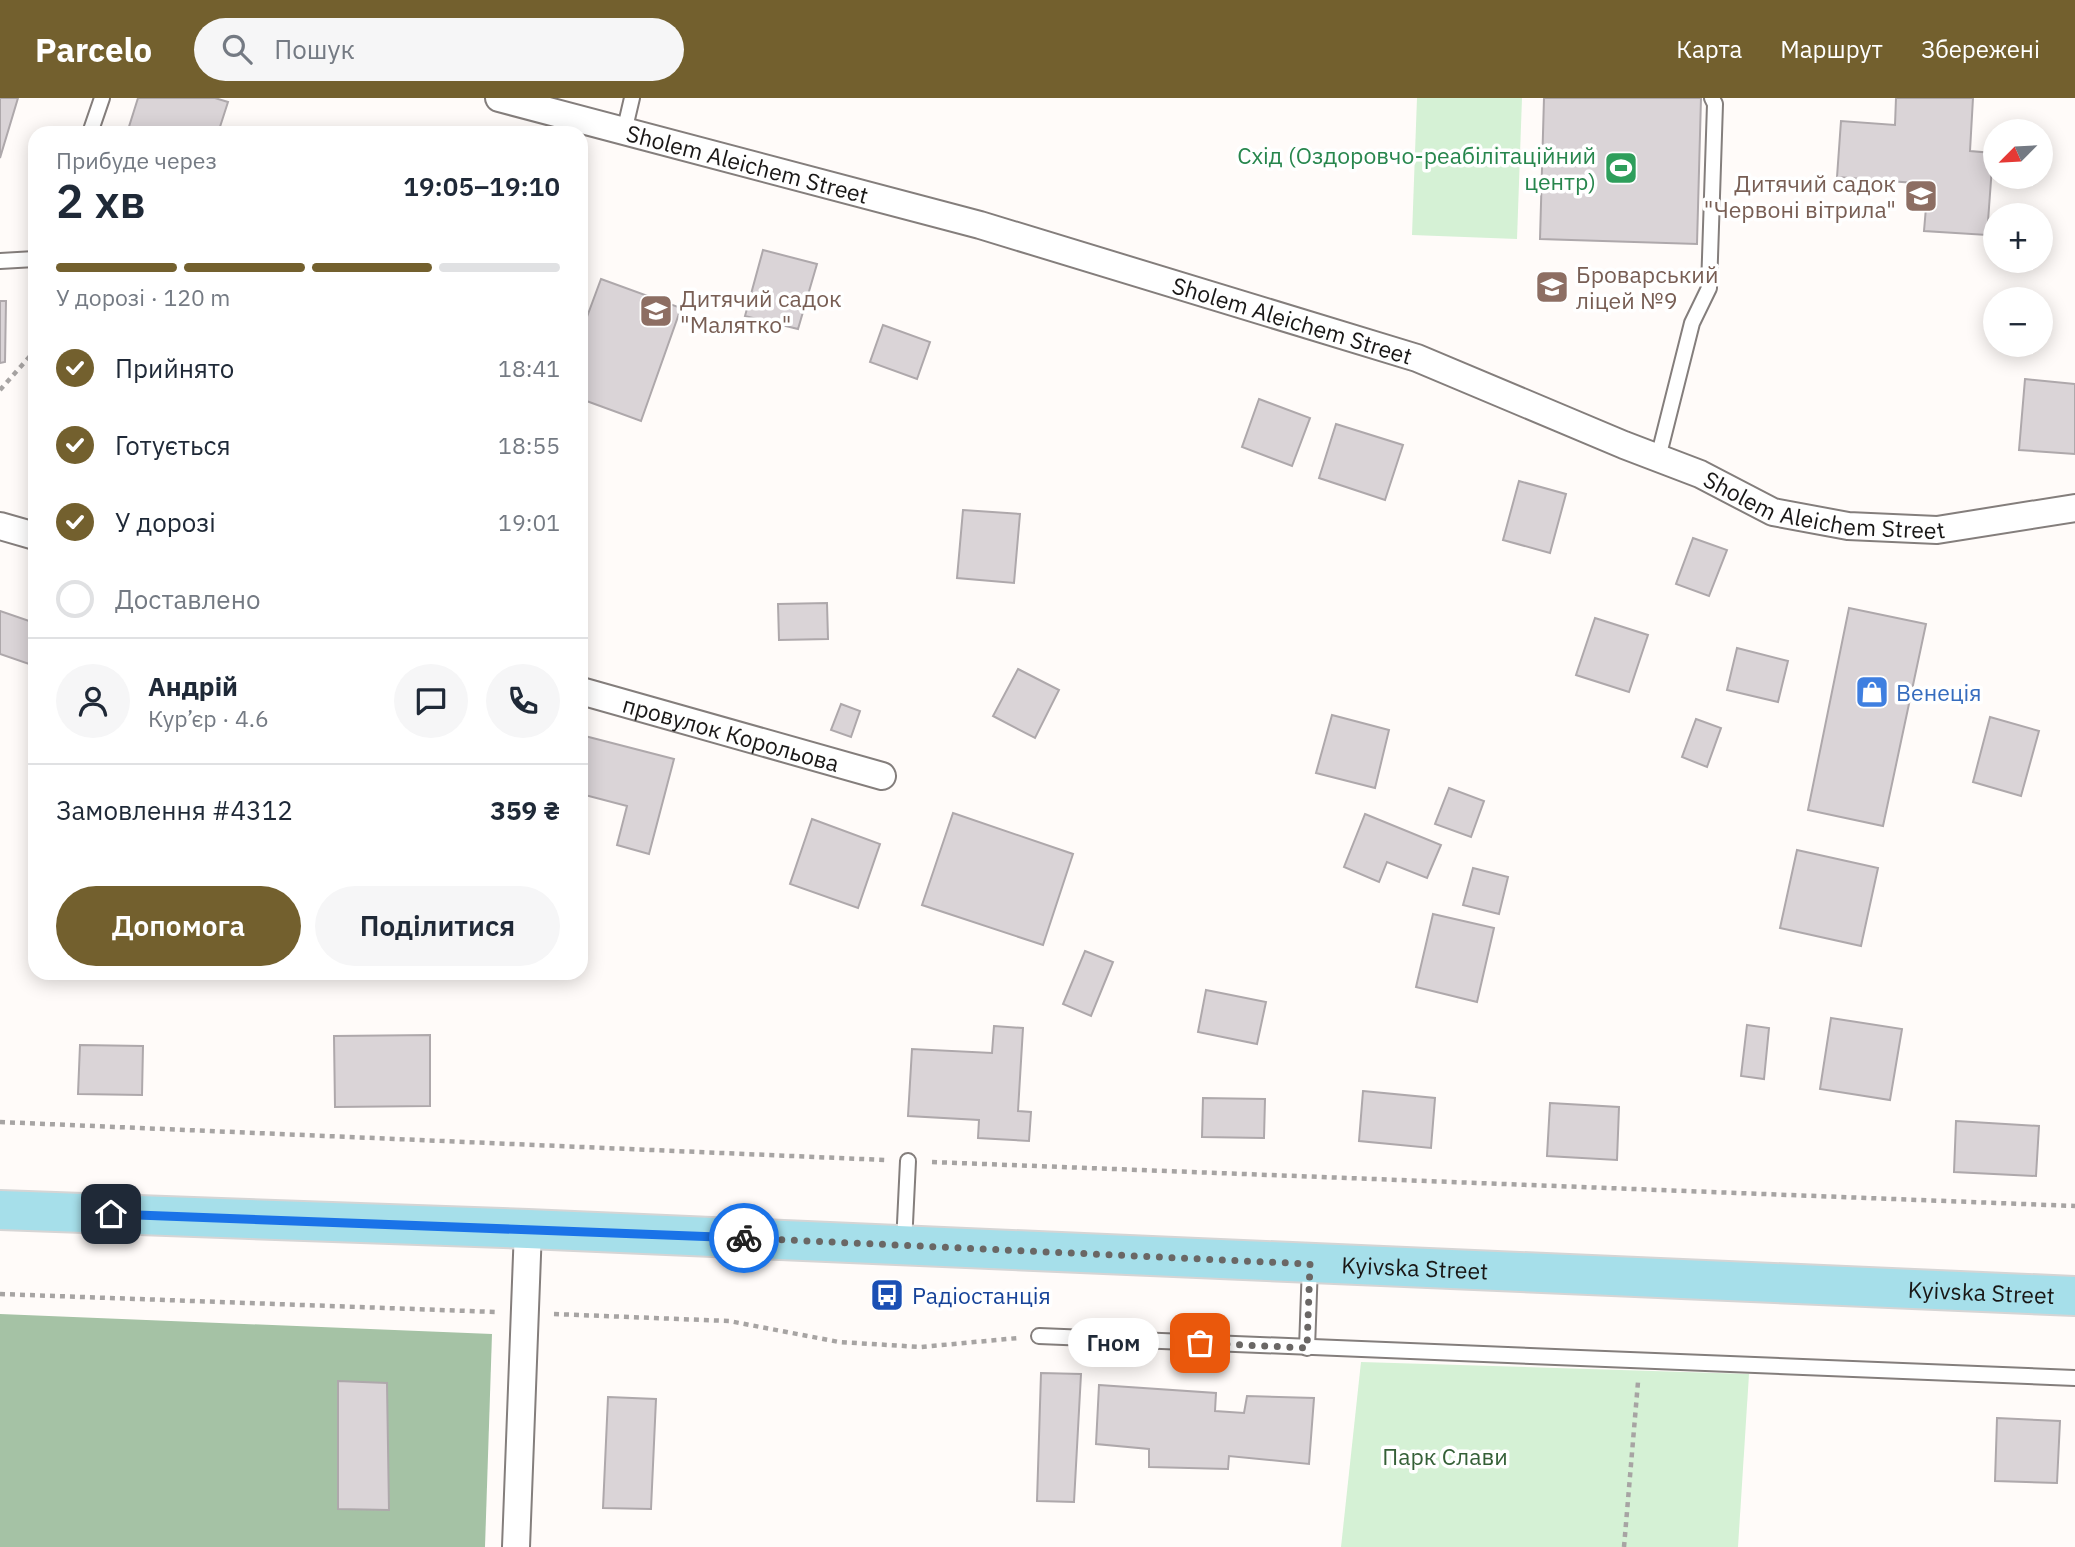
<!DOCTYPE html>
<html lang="uk">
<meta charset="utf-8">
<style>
:root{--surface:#fff;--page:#f6f6f7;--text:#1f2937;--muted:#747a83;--line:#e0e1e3;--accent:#73602e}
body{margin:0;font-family:"IBM Plex Sans",sans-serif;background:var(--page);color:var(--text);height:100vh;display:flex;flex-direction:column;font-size:26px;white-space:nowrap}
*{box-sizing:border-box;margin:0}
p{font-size:23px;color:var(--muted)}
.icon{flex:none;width:38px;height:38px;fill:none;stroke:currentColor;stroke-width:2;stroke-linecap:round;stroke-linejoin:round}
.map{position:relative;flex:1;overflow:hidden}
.details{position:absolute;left:28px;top:28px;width:560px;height:854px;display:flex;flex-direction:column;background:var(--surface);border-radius:21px;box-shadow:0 4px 18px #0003}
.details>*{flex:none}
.needle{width:46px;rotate:246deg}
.buttons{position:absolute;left:1983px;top:21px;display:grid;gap:14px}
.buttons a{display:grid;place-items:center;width:70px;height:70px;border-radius:50%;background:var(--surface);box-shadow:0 4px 18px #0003;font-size:35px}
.pin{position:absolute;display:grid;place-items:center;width:60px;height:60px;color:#fff;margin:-30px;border-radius:14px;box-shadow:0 4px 10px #0006}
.courier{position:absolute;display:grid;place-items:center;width:70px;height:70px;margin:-35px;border:5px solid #1a73e8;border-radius:50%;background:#fff;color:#222;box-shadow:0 2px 9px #0007}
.bubble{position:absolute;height:49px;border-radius:24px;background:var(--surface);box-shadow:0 4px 18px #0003;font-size:23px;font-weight:600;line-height:49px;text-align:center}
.overview em{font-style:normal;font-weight:600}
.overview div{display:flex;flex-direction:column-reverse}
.overview{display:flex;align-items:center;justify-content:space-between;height:119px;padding:0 28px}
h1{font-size:46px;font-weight:600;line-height:52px}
.bar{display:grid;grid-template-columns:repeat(4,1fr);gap:10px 7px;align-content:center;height:84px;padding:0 28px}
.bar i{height:9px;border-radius:5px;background:var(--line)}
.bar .active{background:var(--accent)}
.bar p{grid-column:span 4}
.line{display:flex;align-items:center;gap:18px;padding:0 28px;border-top:2px solid var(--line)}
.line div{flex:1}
.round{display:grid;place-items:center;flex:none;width:74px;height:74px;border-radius:37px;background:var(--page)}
ol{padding:0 28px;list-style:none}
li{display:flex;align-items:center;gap:21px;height:77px}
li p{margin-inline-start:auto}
li .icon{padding:7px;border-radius:50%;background:var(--accent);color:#fff;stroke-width:4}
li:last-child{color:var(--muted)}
li i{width:38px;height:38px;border:4px solid var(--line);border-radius:50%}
.button{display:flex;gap:14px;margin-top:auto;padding:14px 28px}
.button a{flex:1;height:80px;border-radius:42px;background:var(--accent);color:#fff;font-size:28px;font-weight:600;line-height:80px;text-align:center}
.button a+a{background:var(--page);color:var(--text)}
header{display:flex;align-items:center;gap:42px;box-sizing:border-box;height:98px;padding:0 35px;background:var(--accent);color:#fff}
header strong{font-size:33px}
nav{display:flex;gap:38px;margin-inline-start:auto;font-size:24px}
.search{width:490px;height:63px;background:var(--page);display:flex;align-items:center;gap:18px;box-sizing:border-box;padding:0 24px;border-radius:38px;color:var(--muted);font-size:26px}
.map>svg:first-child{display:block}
</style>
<header>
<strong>Parcelo</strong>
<div class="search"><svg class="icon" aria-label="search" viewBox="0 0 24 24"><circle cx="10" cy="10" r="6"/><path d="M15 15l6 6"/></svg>Пошук</div>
<nav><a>Карта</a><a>Маршрут</a><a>Збережені</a></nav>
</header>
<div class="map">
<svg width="2075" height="1449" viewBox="0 0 2075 1449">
<rect width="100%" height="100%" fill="#fffbf9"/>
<!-- green -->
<g fill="#d5f1d5">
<polygon points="1417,0 1522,0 1517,141 1412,137"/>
<polygon points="1361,1264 1749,1276 1738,1449 1341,1449"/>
</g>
<!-- forest -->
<polygon fill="#a5c2a5" points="0,1216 492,1236 485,1449 0,1449"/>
<!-- building -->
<g fill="#dad4d7" stroke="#aea8ab" stroke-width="2">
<polygon points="0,0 18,0 0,60"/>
<polygon points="138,0 215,0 228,4 218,35 127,35"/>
<polygon points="1544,0 1701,0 1697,146 1540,141"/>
<polygon points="1896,0 1973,0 1970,53 1993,55 1987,137 1924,133 1928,86 1837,79 1841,23 1895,27"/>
<polygon points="763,152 817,166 798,231 745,218"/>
<polygon points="601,181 681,210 641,323 581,301 581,235"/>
<polygon points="0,203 6,203 5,264 0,265"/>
<polygon points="883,227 930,244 917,281 870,264"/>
<polygon points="2025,281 2075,286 2075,356 2019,352"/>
<polygon points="1259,301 1310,320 1292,368 1242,349"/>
<polygon points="1336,326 1403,347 1385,402 1319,380"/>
<polygon points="1519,383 1566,396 1550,455 1503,442"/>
<polygon points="963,412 1020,416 1014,485 957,480"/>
<polygon points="1693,440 1727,452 1709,498 1676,486"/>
<polygon points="827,505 828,541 779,542 778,506"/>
<polygon points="1849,510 1926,526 1883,728 1808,712"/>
<polygon points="0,513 35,525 35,559 32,567 0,556"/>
<polygon points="1595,520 1648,537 1629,594 1576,577"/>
<polygon points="1737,550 1788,563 1778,604 1727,592"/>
<polygon points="1018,571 1059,592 1035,640 993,618"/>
<polygon points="841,606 860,613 851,639 831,632"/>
<polygon points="1332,617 1389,632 1375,690 1316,675"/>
<polygon points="1990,619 2039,633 2021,698 1973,684"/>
<polygon points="1696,621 1721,630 1707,669 1682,659"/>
<polygon points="581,637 674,661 649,756 617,747 627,708 581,696"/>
<polygon points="1449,690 1484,703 1471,739 1435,726"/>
<polygon points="953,715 1073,756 1043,847 922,807"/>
<polygon points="1365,716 1441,747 1427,780 1387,764 1379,784 1344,769"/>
<polygon points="812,721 880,746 858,810 790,786"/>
<polygon points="1797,752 1878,770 1861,848 1780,830"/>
<polygon points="1473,770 1508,779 1499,816 1463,807"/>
<polygon points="1433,816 1494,830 1477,904 1416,889"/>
<polygon points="1085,853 1113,864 1091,918 1063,906"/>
<polygon points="1206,892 1266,904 1257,946 1198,934"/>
<polygon points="1831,920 1902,931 1890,1002 1820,991"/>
<polygon points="1747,927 1769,930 1764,981 1741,978"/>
<polygon points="994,928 1023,930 1018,1013 1031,1014 1029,1043 978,1040 979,1022 908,1018 912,951 992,955"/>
<polygon points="430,937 430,1008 335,1009 334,938"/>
<polygon points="80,947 143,948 142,997 78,996"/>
<polygon points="1363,993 1435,1000 1431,1050 1359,1043"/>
<polygon points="1203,1000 1265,1001 1264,1040 1202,1039"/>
<polygon points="1550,1005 1619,1009 1617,1062 1547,1058"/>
<polygon points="1956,1023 2039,1028 2036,1078 1954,1074"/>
<polygon points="1041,1275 1081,1276 1074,1404 1037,1403"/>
<polygon points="338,1283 387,1285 389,1412 338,1411"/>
<polygon points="1099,1287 1216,1295 1215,1313 1244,1315 1247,1298 1314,1300 1309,1366 1229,1358 1228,1371 1149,1369 1149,1351 1096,1346"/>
<polygon points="608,1299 656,1301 651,1411 603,1410"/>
<polygon points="1997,1320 2060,1323 2057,1385 1995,1383"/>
</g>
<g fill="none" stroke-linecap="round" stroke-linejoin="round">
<defs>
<g id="lane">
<polyline points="624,34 632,0"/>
<polyline points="90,35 102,0"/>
<polyline points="0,163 35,161"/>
<polyline points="1658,360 1692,225 1709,190 1715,6 1712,0"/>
<polyline points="904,1146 908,1063"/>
<polyline points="1039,1238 2075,1280"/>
<polyline points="1307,1250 1310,1167"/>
</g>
<g id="street">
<path id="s1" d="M 499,0 L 980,127 L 1417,260 L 1624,347 L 1700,376 L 1773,414 L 1848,428 L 1937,432 L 2075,410"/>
<polyline points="0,428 35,438"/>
<path id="s2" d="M 581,593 L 882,678"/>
<polyline points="516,1449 528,1131"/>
</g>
<g id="primary">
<path id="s3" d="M 0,1112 L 528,1131 L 2075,1198"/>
</g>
</defs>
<!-- lane casing -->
<use href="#lane" stroke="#847e7c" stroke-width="18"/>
<!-- street casing -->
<use href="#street" stroke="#847e7c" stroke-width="30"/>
<!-- primary casing -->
<use href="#primary" stroke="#d6d5d5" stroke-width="42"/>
<!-- path -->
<g stroke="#a7a4a3" stroke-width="4.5" stroke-dasharray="5 5" stroke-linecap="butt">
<polyline points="0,292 32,256 35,239"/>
<polyline points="0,1024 885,1062"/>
<polyline points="932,1064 2075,1108"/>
<polyline points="0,1196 496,1214"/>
<polyline points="554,1216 729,1223 839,1244 921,1249 1018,1240"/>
<polyline points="1624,1449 1638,1284"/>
</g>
<!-- lane -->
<use href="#lane" stroke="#fff" stroke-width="14"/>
<!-- street -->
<use href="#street" stroke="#fff" stroke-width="26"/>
<!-- primary -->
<use href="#primary" stroke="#a6dfea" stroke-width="38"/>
</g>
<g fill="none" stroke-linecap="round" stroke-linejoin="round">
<!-- done -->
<polyline stroke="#6a6765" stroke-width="7" stroke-dasharray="0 12.6" points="744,1140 1310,1166 1307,1250 1200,1245"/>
<!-- route -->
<polyline stroke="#1a73e8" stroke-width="9" points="111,1116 744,1140"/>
</g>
<!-- icons -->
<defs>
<symbol id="stadium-square" viewBox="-11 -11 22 22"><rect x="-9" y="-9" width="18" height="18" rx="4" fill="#2e9e5b" stroke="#fff"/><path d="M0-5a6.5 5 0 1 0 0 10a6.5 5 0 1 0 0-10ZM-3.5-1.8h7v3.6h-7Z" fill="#fff"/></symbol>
<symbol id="school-square" viewBox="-11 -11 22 22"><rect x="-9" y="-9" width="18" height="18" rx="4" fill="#8d6e63" stroke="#fff"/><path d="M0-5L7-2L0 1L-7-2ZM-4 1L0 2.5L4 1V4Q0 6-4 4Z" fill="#fff"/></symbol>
<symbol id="shop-square" viewBox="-11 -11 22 22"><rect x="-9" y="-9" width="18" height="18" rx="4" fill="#3f7fe0" stroke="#fff"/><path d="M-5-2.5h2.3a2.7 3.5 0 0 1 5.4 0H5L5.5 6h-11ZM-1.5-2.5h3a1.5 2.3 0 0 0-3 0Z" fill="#fff"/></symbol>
<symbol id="bus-square" viewBox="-11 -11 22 22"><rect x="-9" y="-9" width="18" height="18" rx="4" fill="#1a4fb4" stroke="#fff"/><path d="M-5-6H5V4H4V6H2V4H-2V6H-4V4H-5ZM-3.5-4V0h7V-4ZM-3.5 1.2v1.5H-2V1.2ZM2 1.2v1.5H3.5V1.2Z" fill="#fff"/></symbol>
</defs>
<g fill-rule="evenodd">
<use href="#stadium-square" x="1602" y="51" width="38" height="38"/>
<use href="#school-square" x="1902" y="79" width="38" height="38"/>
<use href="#school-square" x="1533" y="170" width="38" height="38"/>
<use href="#school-square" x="637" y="194" width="38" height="38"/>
<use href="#shop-square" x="1853" y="575" width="38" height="38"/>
<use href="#bus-square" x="868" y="1178" width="38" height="38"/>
</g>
<g text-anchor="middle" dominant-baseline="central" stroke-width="7" stroke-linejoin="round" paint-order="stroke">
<!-- leisure labels -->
<g font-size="23" fill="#27864d" stroke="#fff" text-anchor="end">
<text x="1596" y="57">Схід (Оздоровчо-реабілітаційний<tspan x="1596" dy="26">центр)</tspan></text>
</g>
<!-- street labels -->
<g font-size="23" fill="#191716" stroke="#fff">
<text stroke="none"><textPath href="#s1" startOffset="257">Sholem Aleichem Street</textPath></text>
<text stroke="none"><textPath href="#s1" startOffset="824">Sholem Aleichem Street</textPath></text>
<text stroke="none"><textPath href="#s1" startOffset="1391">Sholem Aleichem Street</textPath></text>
<text stroke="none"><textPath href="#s2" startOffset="156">провулок Корольова</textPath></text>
<text stroke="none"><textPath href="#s3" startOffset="1416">Kyivska Street</textPath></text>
<text stroke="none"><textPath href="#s3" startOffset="1983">Kyivska Street</textPath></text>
</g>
<!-- education labels -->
<g font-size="23" fill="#785e54" stroke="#fff" text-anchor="start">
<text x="1896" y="85" text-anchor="end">Дитячий садок<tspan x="1896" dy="26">"Червоні вітрила"</tspan></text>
<text x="1576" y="176">Броварський<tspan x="1576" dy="26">ліцей №9</tspan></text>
<text x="680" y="200">Дитячий садок<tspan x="680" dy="26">"Малятко"</tspan></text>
</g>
<!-- shop labels -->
<g font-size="23" fill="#366cbe" stroke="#fff" text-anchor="start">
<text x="1896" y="594">Венеція</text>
</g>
<!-- transit labels -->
<g font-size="23" fill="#164399" stroke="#fff" text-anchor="start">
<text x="912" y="1197">Радіостанція</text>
</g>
<!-- park labels -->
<g font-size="23" fill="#356037" stroke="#fff">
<text x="1445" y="1358">Парк Слави</text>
</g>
</g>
</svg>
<div class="buttons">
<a><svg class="needle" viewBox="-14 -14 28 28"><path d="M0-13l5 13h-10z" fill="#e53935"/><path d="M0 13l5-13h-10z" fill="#747a83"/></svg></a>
<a>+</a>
<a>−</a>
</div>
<div class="pin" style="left:1200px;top:1245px;background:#ea580c"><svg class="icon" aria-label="bag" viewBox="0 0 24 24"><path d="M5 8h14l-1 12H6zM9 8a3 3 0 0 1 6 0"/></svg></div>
<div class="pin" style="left:111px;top:1116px;background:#1f2937"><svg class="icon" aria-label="home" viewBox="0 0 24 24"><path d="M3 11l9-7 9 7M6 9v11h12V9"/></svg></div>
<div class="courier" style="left:744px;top:1140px"><svg class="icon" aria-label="bike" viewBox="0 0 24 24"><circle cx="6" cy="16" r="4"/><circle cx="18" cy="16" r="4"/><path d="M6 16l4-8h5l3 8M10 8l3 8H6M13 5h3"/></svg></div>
<div class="bubble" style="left:1068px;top:1220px;width:91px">Гном</div>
<section class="details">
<div class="overview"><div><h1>2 хв</h1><p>Прибуде через</p></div><em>19:05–19:10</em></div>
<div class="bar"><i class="active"></i><i class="active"></i><i class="active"></i><i></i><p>У дорозі · 120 m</p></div>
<ol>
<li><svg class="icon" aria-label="check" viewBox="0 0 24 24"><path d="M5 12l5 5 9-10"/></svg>Прийнято<p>18:41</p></li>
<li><svg class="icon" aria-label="check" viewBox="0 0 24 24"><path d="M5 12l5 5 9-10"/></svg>Готується<p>18:55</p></li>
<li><svg class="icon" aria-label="check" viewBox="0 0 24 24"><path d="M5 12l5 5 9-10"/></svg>У дорозі<p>19:01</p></li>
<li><i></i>Доставлено</li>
</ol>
<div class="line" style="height:126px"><a class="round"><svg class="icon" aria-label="person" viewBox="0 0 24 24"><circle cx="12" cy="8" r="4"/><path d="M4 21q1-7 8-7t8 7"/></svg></a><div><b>Андрій</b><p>Кур’єр · 4.6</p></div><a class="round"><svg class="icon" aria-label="chat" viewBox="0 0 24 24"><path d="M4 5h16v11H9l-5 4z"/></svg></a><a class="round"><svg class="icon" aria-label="phone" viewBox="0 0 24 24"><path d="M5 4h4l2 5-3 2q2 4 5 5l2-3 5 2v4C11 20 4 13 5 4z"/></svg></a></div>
<div class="line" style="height:91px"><div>Замовлення #4312</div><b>359 ₴</b></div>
<div class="button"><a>Допомога</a><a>Поділитися</a></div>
</section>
</div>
